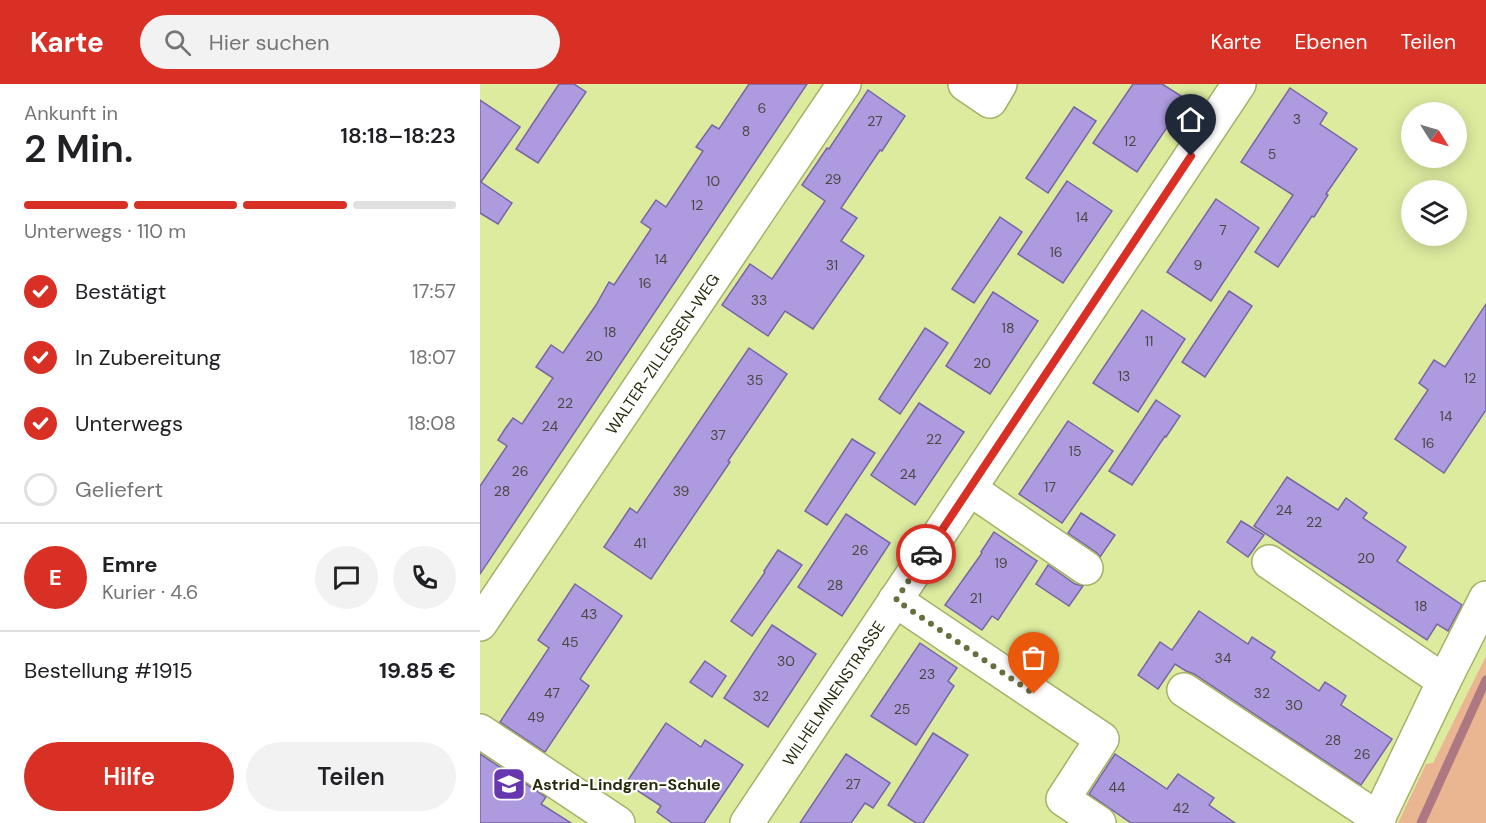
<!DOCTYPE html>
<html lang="de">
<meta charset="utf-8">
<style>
:root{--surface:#fff;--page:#f2f2f2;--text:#202124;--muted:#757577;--line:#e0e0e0;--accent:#d93025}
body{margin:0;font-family:"DM Sans",sans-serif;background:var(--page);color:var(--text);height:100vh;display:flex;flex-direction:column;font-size:22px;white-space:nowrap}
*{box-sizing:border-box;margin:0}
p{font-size:20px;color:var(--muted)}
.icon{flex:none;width:33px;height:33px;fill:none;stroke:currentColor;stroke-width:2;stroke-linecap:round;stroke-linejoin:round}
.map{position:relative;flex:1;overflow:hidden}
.sheet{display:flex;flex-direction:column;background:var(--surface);width:480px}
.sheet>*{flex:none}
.needle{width:39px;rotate:127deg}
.tools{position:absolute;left:921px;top:18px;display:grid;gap:12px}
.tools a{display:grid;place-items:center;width:66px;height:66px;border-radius:50%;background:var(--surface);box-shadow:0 3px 15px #0003;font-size:30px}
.pin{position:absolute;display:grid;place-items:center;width:51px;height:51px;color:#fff;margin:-62px -26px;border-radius:50% 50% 50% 0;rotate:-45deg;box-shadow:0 0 6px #0007}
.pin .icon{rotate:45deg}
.courier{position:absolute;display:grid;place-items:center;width:60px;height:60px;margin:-30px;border:4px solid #d93025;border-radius:50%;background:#fff;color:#222;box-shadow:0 2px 8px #0007}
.summary em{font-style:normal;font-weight:600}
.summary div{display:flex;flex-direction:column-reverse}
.summary{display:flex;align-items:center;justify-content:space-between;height:102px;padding:0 24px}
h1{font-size:39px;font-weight:600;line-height:45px}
.bar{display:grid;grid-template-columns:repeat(4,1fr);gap:9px 6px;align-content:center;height:72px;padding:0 24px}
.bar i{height:8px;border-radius:4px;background:var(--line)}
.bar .active{background:var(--accent)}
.bar p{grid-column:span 4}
.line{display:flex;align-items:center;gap:15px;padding:0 24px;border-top:2px solid var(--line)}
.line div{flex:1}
.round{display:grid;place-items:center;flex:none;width:63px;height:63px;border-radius:32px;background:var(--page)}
ol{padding:0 24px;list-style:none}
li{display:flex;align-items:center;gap:18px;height:66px}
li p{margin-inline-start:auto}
li .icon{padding:6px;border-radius:50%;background:var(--accent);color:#fff;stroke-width:4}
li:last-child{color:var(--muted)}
li i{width:33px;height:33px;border:3px solid var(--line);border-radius:50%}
.cta{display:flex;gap:12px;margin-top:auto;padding:12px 24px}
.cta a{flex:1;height:69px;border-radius:36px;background:var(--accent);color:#fff;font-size:24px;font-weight:600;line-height:69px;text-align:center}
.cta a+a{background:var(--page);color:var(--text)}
header{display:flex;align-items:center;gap:36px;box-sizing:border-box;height:84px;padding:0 30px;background:var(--accent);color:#fff}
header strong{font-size:28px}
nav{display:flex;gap:33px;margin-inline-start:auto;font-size:21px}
.search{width:420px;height:54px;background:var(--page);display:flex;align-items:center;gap:15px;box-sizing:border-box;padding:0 21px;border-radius:33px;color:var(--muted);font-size:22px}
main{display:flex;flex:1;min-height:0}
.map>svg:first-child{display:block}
</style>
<header>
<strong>Karte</strong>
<div class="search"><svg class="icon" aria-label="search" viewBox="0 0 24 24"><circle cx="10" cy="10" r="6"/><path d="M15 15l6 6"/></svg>Hier suchen</div>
<nav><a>Karte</a><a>Ebenen</a><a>Teilen</a></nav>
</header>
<main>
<section class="sheet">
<div class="summary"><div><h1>2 Min.</h1><p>Ankunft in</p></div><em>18:18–18:23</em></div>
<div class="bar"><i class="active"></i><i class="active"></i><i class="active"></i><i></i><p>Unterwegs · 110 m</p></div>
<ol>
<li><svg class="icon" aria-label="check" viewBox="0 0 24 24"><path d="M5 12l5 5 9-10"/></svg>Bestätigt<p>17:57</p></li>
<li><svg class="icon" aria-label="check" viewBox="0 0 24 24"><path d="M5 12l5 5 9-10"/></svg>In Zubereitung<p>18:07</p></li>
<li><svg class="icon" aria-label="check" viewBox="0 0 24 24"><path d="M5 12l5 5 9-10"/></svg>Unterwegs<p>18:08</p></li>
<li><i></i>Geliefert</li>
</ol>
<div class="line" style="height:108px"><b class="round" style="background:var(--accent);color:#fff">E</b><div><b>Emre</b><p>Kurier · 4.6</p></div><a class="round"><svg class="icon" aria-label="chat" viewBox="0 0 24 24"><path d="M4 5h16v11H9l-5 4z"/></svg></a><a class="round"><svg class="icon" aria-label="phone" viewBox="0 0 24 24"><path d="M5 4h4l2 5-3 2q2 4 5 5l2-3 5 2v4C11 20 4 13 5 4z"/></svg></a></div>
<div class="line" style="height:78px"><div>Bestellung #1915</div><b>19.85 €</b></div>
<div class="cta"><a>Hilfe</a><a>Teilen</a></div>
</section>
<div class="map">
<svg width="1006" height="739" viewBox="0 0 1006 739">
<rect width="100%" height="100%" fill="#ddeb9f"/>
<!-- green -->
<polygon fill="#eab691" points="1006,572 1006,739 918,739 946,680 953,679"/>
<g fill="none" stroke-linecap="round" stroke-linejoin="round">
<!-- stream -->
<polyline stroke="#ad7882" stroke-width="9" points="941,739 1006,596"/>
</g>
<!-- building -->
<g fill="#ae9bdf" stroke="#7865a4" stroke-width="1.5">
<polygon points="79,0 94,0 106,8 58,79 36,65"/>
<polygon points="269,0 327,0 0,490 0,402 27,362 18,356 25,345 33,334 42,340 73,294 56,283 71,261 83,269 116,221 129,198 134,201 171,145 161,138 176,116 186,123 223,67 216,63 232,41 239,45"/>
<polygon points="653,0 682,0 706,15 657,88 613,59"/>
<polygon points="810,4 847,29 840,40 877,65 846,110 848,111 834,133 832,132 798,183 775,168 813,111 761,78"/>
<polygon points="388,6 425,32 402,67 400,66 361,124 377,134 361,157 384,172 333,245 305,227 288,252 242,221 270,180 292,195 345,117 322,101 347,64 349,65"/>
<polygon points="0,16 40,43 1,98 32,119 18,140 0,129"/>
<polygon points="594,23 616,37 568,109 546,94"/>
<polygon points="587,97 632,127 583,199 538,170"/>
<polygon points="736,115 779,144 731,217 687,188"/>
<polygon points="520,133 542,148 494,219 472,205"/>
<polygon points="749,207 772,222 725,293 702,278"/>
<polygon points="513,208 558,237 510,310 466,282"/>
<polygon points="1006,220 1006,326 964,389 915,355 948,306 939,299 954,276 965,283"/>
<polygon points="662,226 705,255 658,328 613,299"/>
<polygon points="445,244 468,259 420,330 399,315"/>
<polygon points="269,264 307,290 248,377 250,378 171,495 124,463 150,424 157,429"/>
<polygon points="676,316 700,332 686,353 685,352 652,401 629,387"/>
<polygon points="439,319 484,348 435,421 391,391"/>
<polygon points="588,337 633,367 582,439 539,410"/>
<polygon points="372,355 395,369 347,441 325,427"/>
<polygon points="807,393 858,426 866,414 887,429 883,434 926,463 917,477 982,521 968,547 957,540 947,556 774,442"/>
<polygon points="601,429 635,451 620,473 617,469 588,449"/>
<polygon points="366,430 410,459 362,532 318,503"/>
<polygon points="761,437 784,451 768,473 747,458"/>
<polygon points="514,448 557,477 518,536 512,532 502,546 465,521 502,469 501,468"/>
<polygon points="298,466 322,481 272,552 251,537 285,488 284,487"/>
<polygon points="568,481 595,500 603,502 589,522 556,500"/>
<polygon points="95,500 142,532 100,595 109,602 65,668 20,638 69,564 58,556"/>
<polygon points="719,527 768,560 772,553 795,568 791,574 839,607 845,598 856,605 866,612 861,621 912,655 881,701 714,590 706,587 695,580 678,605 658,591 680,558 692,566"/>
<polygon points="292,541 336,570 288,643 244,614"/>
<polygon points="440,559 477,584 468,597 474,602 436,661 391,632"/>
<polygon points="225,577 246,592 232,613 210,598"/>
<polygon points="186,639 221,663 225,656 263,681 224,739 192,739 177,728 181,722 146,699"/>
<polygon points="453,649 488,671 443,739 436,739 408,721"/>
<polygon points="0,670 66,713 61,720 91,739 0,739"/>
<polygon points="366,670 410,699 393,724 385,719 371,739 320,739"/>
<polygon points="635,670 687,705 698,690 734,714 729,721 755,739 651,739 609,710"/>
</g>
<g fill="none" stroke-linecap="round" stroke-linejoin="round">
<defs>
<g id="minor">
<polyline points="485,0 510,17 520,0"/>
<polyline points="490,405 606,484"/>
<polyline points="789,478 964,597"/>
<polyline points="415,516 622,655 583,715 619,739"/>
<path id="s1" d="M 0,540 L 364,0"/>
<polyline points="704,606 899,735"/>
<polyline points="0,647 138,739"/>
<path id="s2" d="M 267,739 L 759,0"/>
<polyline points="896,739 964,597 1006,514"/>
</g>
</defs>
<!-- minor casing -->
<use href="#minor" stroke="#a4b167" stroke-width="36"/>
<!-- minor -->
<use href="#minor" stroke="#fff" stroke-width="33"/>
</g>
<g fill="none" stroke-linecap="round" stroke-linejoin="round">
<!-- done -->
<polyline stroke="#676e3f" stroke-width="6" stroke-dasharray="0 10.8" points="446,470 416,516 554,610"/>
<!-- route -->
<polyline stroke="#d93025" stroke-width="8" points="446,470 711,72"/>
</g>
<!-- icons -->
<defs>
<symbol id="school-square" viewBox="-11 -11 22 22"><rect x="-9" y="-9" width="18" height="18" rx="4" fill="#6637af" stroke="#fff"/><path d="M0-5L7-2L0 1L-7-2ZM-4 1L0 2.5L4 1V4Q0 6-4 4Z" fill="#fff"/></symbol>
</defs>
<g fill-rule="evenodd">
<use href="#school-square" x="10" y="681" width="38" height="38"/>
</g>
<g text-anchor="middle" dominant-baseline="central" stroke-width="4.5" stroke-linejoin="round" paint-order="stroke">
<!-- number labels -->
<g font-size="14" fill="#494741">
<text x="282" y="24">6</text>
<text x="817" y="35">3</text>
<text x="395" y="37">27</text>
<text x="266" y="47">8</text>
<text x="650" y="57">12</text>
<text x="792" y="70">5</text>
<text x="353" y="95">29</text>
<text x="233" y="97">10</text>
<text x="217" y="121">12</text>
<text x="602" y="133">14</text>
<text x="743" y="146">7</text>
<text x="576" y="168">16</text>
<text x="181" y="175">14</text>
<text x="352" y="181">31</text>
<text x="718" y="181">9</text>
<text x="165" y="199">16</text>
<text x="279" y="216">33</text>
<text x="528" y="244">18</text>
<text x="130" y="248">18</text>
<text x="669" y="257">11</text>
<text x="114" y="272">20</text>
<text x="502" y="279">20</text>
<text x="644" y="292">13</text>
<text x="990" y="294">12</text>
<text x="275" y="296">35</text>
<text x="85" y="319">22</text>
<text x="966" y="332">14</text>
<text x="70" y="342">24</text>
<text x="238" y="351">37</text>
<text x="454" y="355">22</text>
<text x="948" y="359">16</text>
<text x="595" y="367">15</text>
<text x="40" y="387">26</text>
<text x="428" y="390">24</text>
<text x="570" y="403">17</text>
<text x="22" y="407">28</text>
<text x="201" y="407">39</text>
<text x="804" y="426">24</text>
<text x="834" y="438">22</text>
<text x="160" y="459">41</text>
<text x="380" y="466">26</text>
<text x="886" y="474">20</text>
<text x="521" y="479">19</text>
<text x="355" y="501">28</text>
<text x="496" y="514">21</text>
<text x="941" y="522">18</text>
<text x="109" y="530">43</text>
<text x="90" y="558">45</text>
<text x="743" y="574">34</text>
<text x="306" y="577">30</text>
<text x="447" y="590">23</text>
<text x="72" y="609">47</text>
<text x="782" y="609">32</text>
<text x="281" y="612">32</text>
<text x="814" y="621">30</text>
<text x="422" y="625">25</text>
<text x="56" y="633">49</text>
<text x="853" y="656">28</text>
<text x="882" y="670">26</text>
<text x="373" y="700">27</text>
<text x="637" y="703">44</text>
<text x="701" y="724">42</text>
</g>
<!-- street labels -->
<g font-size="16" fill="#272b0c" stroke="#fff">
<text stroke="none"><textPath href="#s1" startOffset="326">WALTER-ZILLESSEN-WEG</textPath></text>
<text stroke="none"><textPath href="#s2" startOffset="156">WILHELMINENSTRASSE</textPath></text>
</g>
<!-- poi labels -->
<g font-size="16" font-weight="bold" fill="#272b0c" stroke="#fff" text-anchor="start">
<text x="52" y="700">Astrid-Lindgren-Schule</text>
</g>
</g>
</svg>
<div class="tools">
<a><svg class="needle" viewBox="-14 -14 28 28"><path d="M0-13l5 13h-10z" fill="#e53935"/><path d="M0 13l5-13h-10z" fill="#757577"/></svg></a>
<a><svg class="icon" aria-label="layers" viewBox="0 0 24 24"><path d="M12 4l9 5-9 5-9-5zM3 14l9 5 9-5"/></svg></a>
</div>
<div class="pin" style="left:554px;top:610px;background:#ea580c"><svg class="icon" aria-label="bag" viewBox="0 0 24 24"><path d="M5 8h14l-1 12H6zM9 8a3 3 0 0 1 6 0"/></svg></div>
<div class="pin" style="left:711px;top:72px;background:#1f2937"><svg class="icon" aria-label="home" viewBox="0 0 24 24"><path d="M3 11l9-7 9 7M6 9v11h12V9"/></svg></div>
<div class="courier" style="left:446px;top:470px"><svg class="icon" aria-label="car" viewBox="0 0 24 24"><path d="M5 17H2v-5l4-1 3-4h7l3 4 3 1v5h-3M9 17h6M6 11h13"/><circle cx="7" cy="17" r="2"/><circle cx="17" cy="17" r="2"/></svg></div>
</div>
</main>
